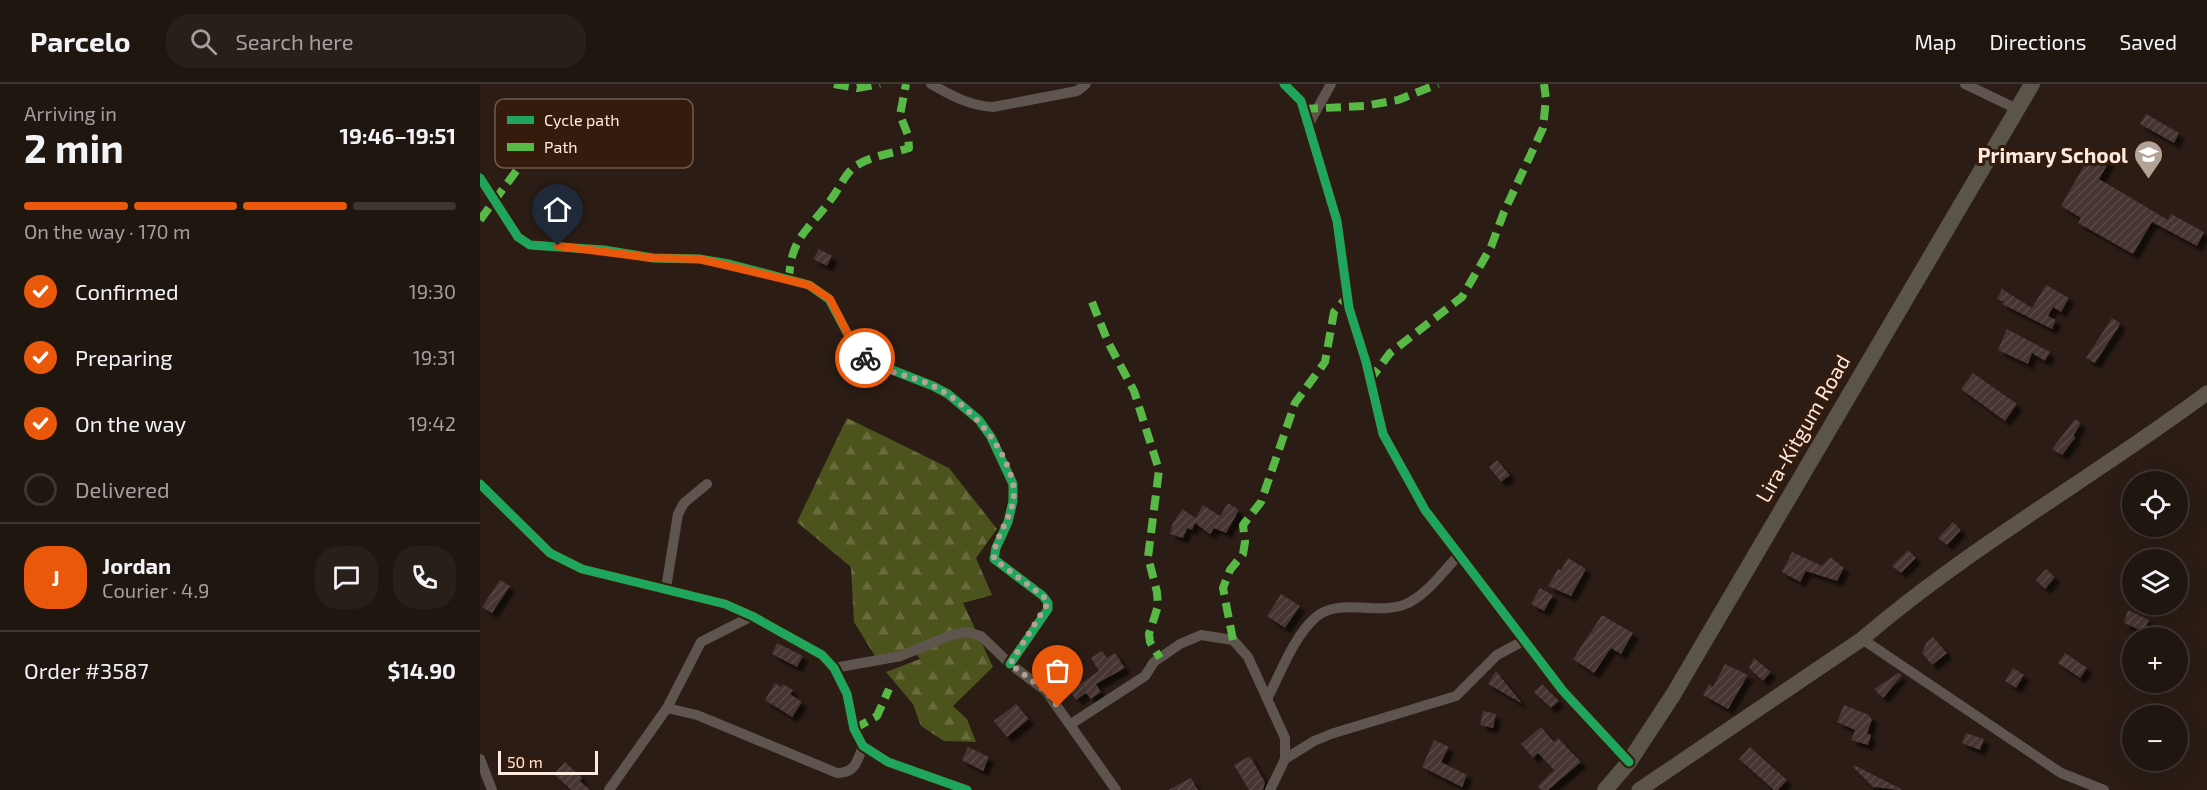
<!DOCTYPE html>
<meta charset="utf-8">
<style>
:root{--surface:#201610;--page:#281f19;--text:#f1f3f6;--muted:#a29f9f;--line:#3d3530;--accent:#ea580c}
body{margin:0;font-family:"Exo 2",sans-serif;background:var(--page);color:var(--text);height:100vh;display:flex;flex-direction:column;font-size:22px;white-space:nowrap}
*{box-sizing:border-box;margin:0}
p{font-size:20px;color:var(--muted)}
.icon{flex:none;width:33px;height:33px;fill:none;stroke:currentColor;stroke-width:2;stroke-linecap:round;stroke-linejoin:round}
.map{position:relative;flex:1;overflow:hidden}
.drawer{display:flex;flex-direction:column;background:var(--surface);width:480px}
.drawer>*{flex:none}
.tools{position:absolute;left:1642px;top:387px;display:grid;gap:12px}
.tools a{display:grid;place-items:center;width:66px;height:66px;border-radius:50%;background:var(--surface);box-shadow:0 6px 24px #0002,0 0 0 2px var(--line);font-size:30px}
.scale{position:absolute;left:18px;bottom:15px;width:100px;box-sizing:border-box;padding-left:6px;border:3px solid #fce9df;border-top:0;font-size:16px;line-height:21px;white-space:nowrap;color:#fce9df;-webkit-text-stroke:4px #351b0b;paint-order:stroke}
.pin{position:absolute;display:grid;place-items:center;width:51px;height:51px;color:#fff;margin:-62px -26px;border-radius:50% 50% 50% 0;rotate:-45deg;box-shadow:0 0 6px #0007}
.pin .icon{rotate:45deg}
.courier{position:absolute;display:grid;place-items:center;width:60px;height:60px;margin:-30px;border:4px solid #ea580c;border-radius:50%;background:#fff;color:#222;box-shadow:0 2px 8px #0007}
.head em{font-style:normal;font-weight:700}
.head div{display:flex;flex-direction:column-reverse}
.head{display:flex;align-items:center;justify-content:space-between;height:102px;padding:0 24px}
h1{font-size:39px;font-weight:700;line-height:45px}
.bar{display:grid;grid-template-columns:repeat(4,1fr);gap:9px 6px;align-content:center;height:72px;padding:0 24px}
.bar i{height:8px;border-radius:4px;background:var(--line)}
.bar .on{background:var(--accent)}
.bar p{grid-column:span 4}
.line{display:flex;align-items:center;gap:15px;padding:0 24px;border-top:2px solid var(--line)}
.line div{flex:1}
.round{display:grid;place-items:center;flex:none;width:63px;height:63px;border-radius:24px;background:var(--page)}
ol{padding:0 24px;list-style:none}
li{display:flex;align-items:center;gap:18px;height:66px}
li p{margin-inline-start:auto}
li .icon{padding:6px;border-radius:50%;background:var(--accent);color:#fff;stroke-width:4}
li:last-child{color:var(--muted)}
li i{width:33px;height:33px;border:3px solid var(--line);border-radius:50%}
header{display:flex;align-items:center;gap:36px;box-sizing:border-box;height:84px;padding:0 30px;background:var(--surface);border-bottom:2px solid var(--line)}
header strong{font-size:28px}
nav{display:flex;gap:33px;margin-inline-start:auto;font-size:21px}
.search{width:420px;height:54px;background:var(--page);display:flex;align-items:center;gap:15px;box-sizing:border-box;padding:0 21px;border-radius:24px;color:var(--muted);font-size:22px}
main{display:flex;flex:1;min-height:0}
.map>svg:first-child{display:block}
</style>
<header>
<strong>Parcelo</strong>
<div class="search"><svg class="icon" aria-label="search" viewBox="0 0 24 24"><circle cx="10" cy="10" r="6"/><path d="M15 15l6 6"/></svg>Search here</div>
<nav><a>Map</a><a>Directions</a><a>Saved</a></nav>
</header>
<main>
<section class="drawer">
<div class="head"><div><h1>2 min</h1><p>Arriving in</p></div><em>19:46–19:51</em></div>
<div class="bar"><i class="on"></i><i class="on"></i><i class="on"></i><i></i><p>On the way · 170 m</p></div>
<ol>
<li><svg class="icon" aria-label="check" viewBox="0 0 24 24"><path d="M5 12l5 5 9-10"/></svg>Confirmed<p>19:30</p></li>
<li><svg class="icon" aria-label="check" viewBox="0 0 24 24"><path d="M5 12l5 5 9-10"/></svg>Preparing<p>19:31</p></li>
<li><svg class="icon" aria-label="check" viewBox="0 0 24 24"><path d="M5 12l5 5 9-10"/></svg>On the way<p>19:42</p></li>
<li><i></i>Delivered</li>
</ol>
<div class="line" style="height:108px"><b class="round" style="background:var(--accent);color:#fff">J</b><div><b>Jordan</b><p>Courier · 4.9</p></div><a class="round"><svg class="icon" aria-label="chat" viewBox="0 0 24 24"><path d="M4 5h16v11H9l-5 4z"/></svg></a><a class="round"><svg class="icon" aria-label="phone" viewBox="0 0 24 24"><path d="M5 4h4l2 5-3 2q2 4 5 5l2-3 5 2v4C11 20 4 13 5 4z"/></svg></a></div>
<div class="line" style="height:78px"><div>Order #3587</div><b>$14.90</b></div>
</section>
<div class="map">
<svg width="1727" height="706" viewBox="0 0 1727 706">
<defs>
<pattern id="forest-firs" width="22" height="20" patternUnits="userSpaceOnUse" patternTransform="scale(1.5)"><rect width="22" height="20" fill="#4d531c"/><path d="M5 1l3.5 6h-7zM16 11l3.5 6h-7z" fill="#686c3d"/></pattern>
<pattern id="building-hatch" width="6" height="6" patternUnits="userSpaceOnUse" patternTransform="scale(1.5)"><rect width="6" height="6" fill="#473432"/><path d="M-1 1l2-2M0 6l6-6M5 7l2-2" fill="none" stroke="#594846"/></pattern>
<filter id="shadow"><feDropShadow dx="5.5" dy="5.5" stdDeviation="1.5" flood-color="#0009"/></filter>
</defs>
<rect width="100%" height="100%" fill="#2b1d15"/>
<!-- forest -->
<polygon fill="url(#forest-firs)" points="367,334 469,384 517,445 496,474 512,511 483,519 513,583 473,622 487,635 496,658 464,657 441,642 433,620 406,588 440,575 431,563 397,575 374,538 371,483 317,438"/>
<!-- building -->
<g fill="url(#building-hatch)" filter="url(#shadow)">
<polygon points="1666,30 1699,49 1694,59 1660,40"/>
<polygon points="1613,66 1630,76 1619,95 1688,136 1691,130 1724,148 1717,162 1672,138 1653,170 1598,139 1601,134 1581,122"/>
<polygon points="339,165 352,172 347,182 333,175"/>
<polygon points="1566,201 1589,214 1581,228 1573,223 1568,232 1576,236 1572,245 1522,220 1524,218 1517,215 1522,205 1552,224"/>
<polygon points="1632,234 1640,239 1638,244 1615,279 1606,274"/>
<polygon points="1527,245 1570,268 1565,277 1552,269 1548,280 1518,266"/>
<polygon points="1493,289 1537,320 1525,337 1481,305"/>
<polygon points="1595,335 1601,339 1593,352 1596,353 1582,371 1572,365"/>
<polygon points="1017,376 1030,391 1021,398 1009,383"/>
<polygon points="748,419 759,426 746,449 734,444 730,450 715,439 712,446 707,444 703,454 690,450 693,439 702,425 716,434 723,421 740,432"/>
<polygon points="1473,438 1481,446 1467,461 1458,454"/>
<polygon points="1428,466 1436,474 1421,489 1412,482"/>
<polygon points="1312,468 1342,482 1350,473 1364,484 1357,497 1326,487 1320,498 1302,488"/>
<polygon points="1088,474 1106,485 1091,512 1068,502 1078,485 1081,486"/>
<polygon points="1566,485 1575,493 1565,505 1556,496"/>
<polygon points="20,496 30,502 12,529 2,523"/>
<polygon points="1060,504 1073,511 1064,527 1051,520"/>
<polygon points="801,510 820,522 805,544 787,532"/>
<polygon points="1648,526 1669,536 1664,548 1644,539"/>
<polygon points="1122,531 1153,549 1141,570 1131,564 1114,589 1093,575"/>
<polygon points="1453,553 1467,569 1452,581 1442,569 1446,559"/>
<polygon points="297,559 323,572 317,583 292,570"/>
<polygon points="622,567 627,574 635,569 645,584 616,600 621,608 611,615 606,609 596,616 590,607 619,587 611,574"/>
<polygon points="1585,569 1607,584 1600,594 1578,579"/>
<polygon points="1274,574 1291,588 1283,597 1269,584"/>
<polygon points="1245,580 1268,591 1248,625 1223,611 1229,600 1233,603"/>
<polygon points="1533,584 1544,591 1536,604 1525,597"/>
<polygon points="1016,587 1041,618 1041,619 1008,600"/>
<polygon points="1419,589 1422,591 1403,614 1394,605"/>
<polygon points="295,599 301,603 303,600 313,606 310,610 322,618 312,633 285,616"/>
<polygon points="1062,600 1079,617 1071,624 1054,608"/>
<polygon points="536,620 549,635 527,653 514,637"/>
<polygon points="1364,621 1389,631 1392,636 1387,649 1391,651 1388,661 1371,656 1375,646 1357,638"/>
<polygon points="1003,627 1016,630 1013,644 1000,641"/>
<polygon points="1061,643 1074,658 1078,654 1101,678 1068,706 1061,706 1058,702 1074,686 1058,669 1053,674 1041,660"/>
<polygon points="1486,649 1504,655 1500,666 1482,659"/>
<polygon points="954,656 969,663 961,678 987,691 982,703 942,683"/>
<polygon points="488,663 509,673 503,687 482,676"/>
<polygon points="1270,663 1307,696 1298,706 1294,706 1259,675"/>
<polygon points="770,672 785,698 783,706 769,706 754,681"/>
<polygon points="85,678 102,694 100,697 110,706 91,706 74,690"/>
<polygon points="1374,681 1421,705 1421,706 1393,703 1373,683"/>
<polygon points="711,694 718,706 688,706"/>
</g>
<g fill="none" stroke-linecap="round" stroke-linejoin="round">
<!-- street -->
<g stroke="#5e564e" stroke-width="10">
<path d="M 451,0 C 470,11 490,22 513,23 L 597,7 L 606,0"/>
<polyline points="804,0 821,17 857,137 869,224 886,278 903,350 945,426 1083,607 1149,678"/>
<polyline points="1485,0 1537,25"/>
<polyline points="827,43 851,0"/>
<polyline points="0,94 38,153 50,161 124,166 173,174 219,175 249,180 329,201 349,215 372,258 387,276 453,302 468,310 499,336 511,353 533,400 533,417 528,438 516,464 514,475 563,512 568,519 568,525 530,580"/>
<polyline points="0,400 70,469 102,485 245,520 272,532 342,571 354,584 367,610 374,645 383,662 408,678 487,706"/>
<polyline points="186,504 198,430 204,419 227,400"/>
<polyline points="1382,555 1581,689 1624,706"/>
<polyline points="354,584 421,572 471,551 487,548 501,552 530,580 566,607 636,706"/>
<path d="M 788,613 C 801,588 814,552 836,533 C 860,513 897,532 926,520 C 948,510 963,487 980,470"/>
<polyline points="187,624 221,558 272,532"/>
<polyline points="591,640 665,592 674,578 700,560 721,551 753,556 768,573 805,654 805,675 790,706"/>
<polyline points="0,675 12,706"/>
<polyline points="805,675 834,657 851,650 976,612 1017,571 1045,556"/>
<path d="M 129,706 L 187,624 L 217,631 L 357,689 C 375,689 377,678 383,662"/>
</g>
<!-- secondary -->
<path stroke="#5d554c" stroke-width="15" d="M 1159,706 L 1382,555 C 1489,463 1614,393 1727,309"/>
<!-- primary -->
<polyline stroke="#5b5449" stroke-width="16" points="1125,706 1149,678 1193,611 1552,0"/>
<!-- quiet -->
<g stroke="#58b947" stroke-width="8" stroke-dasharray="15 8" stroke-linecap="butt">
<polyline points="354,0 377,4 400,0"/>
<polyline points="823,25 884,22 918,16 958,0"/>
<polyline points="0,136 40,82"/>
<path d="M 309,197 C 310,153 329,146 352,114 C 359,105 364,92 373,84 C 388,72 411,70 429,64 L 428,51 L 420,31 L 426,0"/>
<polyline points="612,218 628,258 654,307 679,386 668,473 677,508 678,522 669,550 670,558 680,574"/>
<polyline points="889,297 910,269 982,213 1011,163 1024,128 1063,44 1066,15 1064,0"/>
<polyline points="753,556 743,504 750,486 763,470 765,458 763,441 781,418 815,319 845,278 854,228 868,212"/>
<polyline points="374,645 397,632 409,605"/>
</g>
<defs>
<g id="cycleway">
<polyline points="804,0 821,17 857,137 869,224 886,278 903,350 945,426 1083,607 1149,678"/>
<polyline points="0,94 38,153 50,161 124,166 173,174 219,175 249,180 329,201 349,215 372,258 387,276 453,302 468,310 499,336 511,353 533,400 533,417 528,438 516,464 514,475 563,512 568,519 568,525 530,580"/>
<polyline points="0,400 70,469 102,485 245,520 272,532 342,571 354,584 367,610 374,645 383,662 408,678 487,706"/>
</g>
</defs>
<!-- cycleway casing -->
<use href="#cycleway" stroke="#351b0b" stroke-width="13"/>
<!-- cycleway -->
<use href="#cycleway" stroke="#20a55d" stroke-width="9"/>
</g>
<g fill="none" stroke-linecap="round" stroke-linejoin="round">
<!-- done -->
<path stroke="#b3a298" stroke-width="6" stroke-dasharray="0 10.8" d="M 385,274 C 403,289 432,291 453,302 C 488,319 525,361 533,400 C 539,429 513,450 514,475 L 563,512 L 568,519 L 530,580 L 566,607 L 578,623"/>
<!-- route -->
<polyline stroke="#ea580c" stroke-width="8" points="78,162 173,174 219,175 329,201 350,215 372,258 385,274"/>
</g>
<!-- icons -->
<defs>
<symbol id="school-pin" viewBox="-11 -11 22 30"><path d="M0 17L-7.5 6A9.5 9.5 0 1 1 7.5 6Z" fill="#b3a298" stroke="#351b0b"/><path d="M0-5L7-2L0 1L-7-2ZM-4 1L0 2.5L4 1V4Q0 6-4 4Z" fill="#fff"/></symbol>
</defs>
<g fill-rule="evenodd">
<use href="#school-pin" x="1652" y="54" width="33" height="45"/>
</g>
<g text-anchor="middle" dominant-baseline="central" stroke-width="6" stroke-linejoin="round" paint-order="stroke">
<!-- poi labels -->
<g font-size="21" font-weight="bold" fill="#fce9df" stroke="#351b0b" text-anchor="end">
<text x="1648" y="70">Primary School</text>
</g>
<!-- street labels -->
<g font-size="21" fill="#fce9df" stroke="#351b0b">
<text transform="translate(1322 344) rotate(-60)">Lira-Kitgum Road</text>
</g>
</g>
<!-- legend -->
<rect x="15" y="15" width="198" height="69" rx="9" fill="#351b0b" stroke="#71594b" stroke-width="1.5"/>
<rect x="27" y="32" width="27" height="8" fill="#20a55d"/>
<rect x="27" y="59" width="27" height="8" fill="#58b947"/>
<g font-size="16" fill="#fce9df">
<text x="64" y="42">Cycle path</text>
<text x="64" y="69">Path</text>
</g>
</svg>
<div class="tools">
<a><svg class="icon" aria-label="locate" viewBox="0 0 24 24"><circle cx="12" cy="12" r="6"/><path d="M12 2v4M12 18v4M2 12h4M18 12h4"/></svg></a>
<a><svg class="icon" aria-label="layers" viewBox="0 0 24 24"><path d="M12 4l9 5-9 5-9-5zM3 14l9 5 9-5"/></svg></a>
<a>+</a>
<a>−</a>
</div>
<div class="scale">50 m</div>
<div class="pin" style="left:578px;top:623px;background:#ea580c"><svg class="icon" aria-label="bag" viewBox="0 0 24 24"><path d="M5 8h14l-1 12H6zM9 8a3 3 0 0 1 6 0"/></svg></div>
<div class="pin" style="left:78px;top:162px;background:#1f2937"><svg class="icon" aria-label="home" viewBox="0 0 24 24"><path d="M3 11l9-7 9 7M6 9v11h12V9"/></svg></div>
<div class="courier" style="left:385px;top:274px"><svg class="icon" aria-label="bike" viewBox="0 0 24 24"><circle cx="6" cy="16" r="4"/><circle cx="18" cy="16" r="4"/><path d="M6 16l4-8h5l3 8M10 8l3 8H6M13 5h3"/></svg></div>
</div>
</main>
